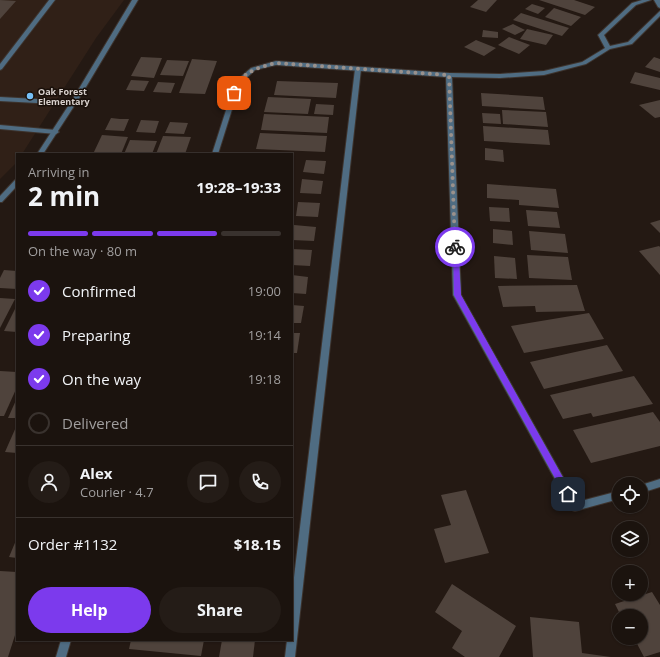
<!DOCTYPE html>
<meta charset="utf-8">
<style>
:root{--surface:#1b130e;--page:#241c17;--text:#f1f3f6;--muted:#a09e9e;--line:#39322e;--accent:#7c3aed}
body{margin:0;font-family:"Open Sans",sans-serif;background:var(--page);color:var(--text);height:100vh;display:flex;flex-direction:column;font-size:15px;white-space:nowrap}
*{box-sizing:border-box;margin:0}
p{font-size:13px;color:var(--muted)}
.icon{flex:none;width:22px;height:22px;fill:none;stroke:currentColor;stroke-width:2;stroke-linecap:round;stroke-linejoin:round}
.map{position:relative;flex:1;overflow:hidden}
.panel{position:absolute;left:16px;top:153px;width:277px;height:488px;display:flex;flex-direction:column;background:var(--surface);border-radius:0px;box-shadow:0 1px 3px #0004,0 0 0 1px var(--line)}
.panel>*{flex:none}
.controls{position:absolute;left:612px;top:477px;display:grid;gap:8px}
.controls a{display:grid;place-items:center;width:36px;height:36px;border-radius:50%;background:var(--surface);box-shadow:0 1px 3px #0004,0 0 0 1px var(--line);font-size:20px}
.pin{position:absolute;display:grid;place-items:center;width:34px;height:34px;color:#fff;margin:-17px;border-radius:8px;box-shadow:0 2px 6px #0006}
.courier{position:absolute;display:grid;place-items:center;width:40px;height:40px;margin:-20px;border:3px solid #7c3aed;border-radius:50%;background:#fff;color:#222;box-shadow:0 1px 5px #0007}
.summary em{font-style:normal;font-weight:700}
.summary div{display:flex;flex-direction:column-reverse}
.summary{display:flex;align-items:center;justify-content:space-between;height:68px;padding:0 12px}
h1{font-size:26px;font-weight:700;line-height:30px}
.bar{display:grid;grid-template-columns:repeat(4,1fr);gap:6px 4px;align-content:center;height:48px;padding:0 12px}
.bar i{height:5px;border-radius:3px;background:var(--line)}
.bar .active{background:var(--accent)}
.bar p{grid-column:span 4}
.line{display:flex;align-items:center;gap:10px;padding:0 12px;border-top:1px solid var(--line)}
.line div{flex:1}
.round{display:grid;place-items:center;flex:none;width:42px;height:42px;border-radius:21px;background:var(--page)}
ol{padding:0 12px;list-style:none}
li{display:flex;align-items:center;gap:12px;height:44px}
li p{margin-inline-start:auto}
li .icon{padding:4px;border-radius:50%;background:var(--accent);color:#fff;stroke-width:4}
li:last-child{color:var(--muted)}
li i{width:22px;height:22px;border:2px solid var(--line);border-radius:50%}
.cta{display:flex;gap:8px;margin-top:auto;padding:8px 12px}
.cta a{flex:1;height:46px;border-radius:24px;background:var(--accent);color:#fff;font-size:16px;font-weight:700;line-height:46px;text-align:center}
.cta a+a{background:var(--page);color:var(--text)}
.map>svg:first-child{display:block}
</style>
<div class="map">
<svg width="660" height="657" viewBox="0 0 660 657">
<rect width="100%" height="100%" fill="#241913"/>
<!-- built -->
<polygon fill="#302017" points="0,0 124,0 96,38 22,154 17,154 17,162 0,179"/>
<!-- building -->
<g fill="#4f433c">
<polygon points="0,0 16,1 0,19"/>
<polygon points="478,0 497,0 486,12 470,7"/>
<polygon points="539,0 574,0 595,7 585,15"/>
<polygon points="532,4 545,8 538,14 525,9"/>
<polygon points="554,8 581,17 571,26 545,17"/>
<polygon points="521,13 569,28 562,36 513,20"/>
<polygon points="513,24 525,30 515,35 502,29"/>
<polygon points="527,29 553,35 546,45 520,39"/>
<polygon points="483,30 498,32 498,38 482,37"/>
<polygon points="509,37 530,45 519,54 498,45"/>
<polygon points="476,40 496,48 484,56 464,47"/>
<polygon points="141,57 162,58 154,78 131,76"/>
<polygon points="654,57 660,59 660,72 645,67"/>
<polygon points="192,59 217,61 205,94 179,93"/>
<polygon points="167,60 189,61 183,76 160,75"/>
<polygon points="635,72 660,78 660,90 630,83"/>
<polygon points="131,80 149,81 144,91 126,90"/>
<polygon points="277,81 338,83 336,98 274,95"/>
<polygon points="158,82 175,83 171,93 153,92"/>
<polygon points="481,93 543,97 545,110 482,106"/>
<polygon points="268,97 311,99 308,114 264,112"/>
<polygon points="660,100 660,117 655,118 639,105"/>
<polygon points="316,104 334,105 333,115 314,114"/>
<polygon points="502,110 546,112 548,127 503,124"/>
<polygon points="482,113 500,114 501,124 483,123"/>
<polygon points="264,114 329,117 327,133 261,130"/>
<polygon points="111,118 120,119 129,119 124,131 105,130"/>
<polygon points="141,120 159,121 155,133 136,132"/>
<polygon points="170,122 188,123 184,134 165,133"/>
<polygon points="483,126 548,130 550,145 484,141"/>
<polygon points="260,133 327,136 325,152 256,149"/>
<polygon points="102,135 128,137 121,154 93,154"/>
<polygon points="163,136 191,137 185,154 156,154"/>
<polygon points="130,140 157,141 152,154 124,154"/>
<polygon points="485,148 503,150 504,162 485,160"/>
<polygon points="306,160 326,161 324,174 303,172"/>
<polygon points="302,179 323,181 321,194 300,193"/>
<polygon points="487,184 556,189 559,208 519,205 519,200 487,198"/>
<polygon points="298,202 320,203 318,217 296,216"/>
<polygon points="489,207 509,208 510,222 490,221"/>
<polygon points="526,210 557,212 560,228 528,226"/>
<polygon points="660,220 660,233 650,223"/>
<polygon points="294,225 316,227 314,241 292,240"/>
<polygon points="493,229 512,231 513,245 493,243"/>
<polygon points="529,231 565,234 568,253 531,250"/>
<polygon points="659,246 660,247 660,275 639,251"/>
<polygon points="292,249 312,250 310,266 292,265"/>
<polygon points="527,255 568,257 572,280 529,278"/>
<polygon points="494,256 515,258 517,279 495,278"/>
<polygon points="4,270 17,271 17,289 0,288 0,278"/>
<polygon points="292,275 308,277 306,294 292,293"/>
<polygon points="577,285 585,311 536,312 535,306 503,307 498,286"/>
<polygon points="0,298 15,299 0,328"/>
<polygon points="17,305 17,332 4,331"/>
<polygon points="292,305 304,306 301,323 292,323"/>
<polygon points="589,313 604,339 524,353 511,326"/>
<polygon points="292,333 300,333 297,353 292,353"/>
<polygon points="607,345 623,371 544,389 530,362"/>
<polygon points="0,371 17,372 17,387 4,416 0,416"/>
<polygon points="634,376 653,404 593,417 591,413 563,419 550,395"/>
<polygon points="17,398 17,418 8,418"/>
<polygon points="653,412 660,422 660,446 591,463 573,430"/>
<polygon points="16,427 17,453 5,452"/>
<polygon points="466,490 489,553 445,563 434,529 451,525 441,495"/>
<polygon points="17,538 17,558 9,557"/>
<polygon points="0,571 17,572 17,629 8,657 0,657"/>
<polygon points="452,584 516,626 499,657 465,657 452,648 462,631 435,612"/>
<polygon points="652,592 660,605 660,652 644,657 634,638 641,638 641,616 621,616 615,604"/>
<polygon points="530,617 579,622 582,653 611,657 533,657"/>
<polygon points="131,640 204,640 201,656 129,649"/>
<polygon points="222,640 255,640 253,657 219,657"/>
</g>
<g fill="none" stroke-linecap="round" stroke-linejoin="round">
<defs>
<g id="service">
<polygon points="49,0 55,0 2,69 0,70 0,64"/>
<polygon points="358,67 361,69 295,657 285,657 287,640 292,640 292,594 355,69"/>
<polygon points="0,97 73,101 76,103 73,105 0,101"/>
<polygon points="0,125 56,130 59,132 56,134 0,129"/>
</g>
<g id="minor">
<polygon points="132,0 138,0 80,97 43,154 37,154 74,97"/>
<polygon points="642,0 651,0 636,5 604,35 610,46 628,42 660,11 660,16 632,44 610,49 586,64 544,75 500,78 452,77 461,295 577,502 619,491 619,499 575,511 572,510 453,295 446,77 276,65 255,70 240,84 218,154 212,154 235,82 251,68 276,61 449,73 500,74 544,71 582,62 605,48 598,35 599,34 632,3"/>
<polygon points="654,0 660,0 660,8 658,7"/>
<polygon points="15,180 17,180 17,186 2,202 0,202 0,196"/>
<polygon points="660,479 660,487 641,493 641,485"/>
<polygon points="61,640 71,640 66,657 56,657"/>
</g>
</defs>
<!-- service casing -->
<use href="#service" stroke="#3d332d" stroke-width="2"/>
<!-- minor casing -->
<use href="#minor" stroke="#3d332d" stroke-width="2"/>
<!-- service -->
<use href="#service" fill="#4f6c82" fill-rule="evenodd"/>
<!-- minor -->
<use href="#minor" fill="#4f6c82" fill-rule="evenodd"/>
</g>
<!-- route -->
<polygon fill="#7c3aed" points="453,245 458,247 461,295 571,492 571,496 565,496 454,295"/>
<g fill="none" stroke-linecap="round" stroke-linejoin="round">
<!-- done -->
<path stroke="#9a918c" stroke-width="4" stroke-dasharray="0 7.2" d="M 234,93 C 240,72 257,68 276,63 L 449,75 L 455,247"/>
</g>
<!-- markers -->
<circle fill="#76c0f7" stroke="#1a100a" stroke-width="1.5" cx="30" cy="96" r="4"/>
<g text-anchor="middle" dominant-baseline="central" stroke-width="3" stroke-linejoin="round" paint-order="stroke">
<!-- far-poi labels -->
<g font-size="9" font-weight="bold" fill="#d9d1cd" stroke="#1a100a" text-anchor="start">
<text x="38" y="91">Oak Forest<tspan x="38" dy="10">Elementary</tspan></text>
</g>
</g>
</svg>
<div class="controls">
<a><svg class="icon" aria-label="locate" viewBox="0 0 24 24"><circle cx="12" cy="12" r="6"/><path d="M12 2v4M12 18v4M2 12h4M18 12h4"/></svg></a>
<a><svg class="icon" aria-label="layers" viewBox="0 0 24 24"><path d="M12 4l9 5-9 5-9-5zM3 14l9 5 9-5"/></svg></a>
<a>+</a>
<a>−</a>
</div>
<div class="pin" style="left:234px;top:93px;background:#ea580c"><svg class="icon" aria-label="bag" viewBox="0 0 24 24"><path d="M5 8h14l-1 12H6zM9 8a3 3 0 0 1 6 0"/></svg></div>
<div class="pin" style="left:568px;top:494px;background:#1f2937"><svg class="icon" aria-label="home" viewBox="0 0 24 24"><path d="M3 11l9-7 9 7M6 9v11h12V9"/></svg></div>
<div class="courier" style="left:455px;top:247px"><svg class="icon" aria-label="bike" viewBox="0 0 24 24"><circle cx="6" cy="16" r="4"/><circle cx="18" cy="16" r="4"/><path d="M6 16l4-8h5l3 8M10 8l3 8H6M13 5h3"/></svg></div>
<section class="panel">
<div class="summary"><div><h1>2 min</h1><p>Arriving in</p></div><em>19:28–19:33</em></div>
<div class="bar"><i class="active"></i><i class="active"></i><i class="active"></i><i></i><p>On the way · 80 m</p></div>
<ol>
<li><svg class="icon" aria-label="check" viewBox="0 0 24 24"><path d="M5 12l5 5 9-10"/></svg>Confirmed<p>19:00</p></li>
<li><svg class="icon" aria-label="check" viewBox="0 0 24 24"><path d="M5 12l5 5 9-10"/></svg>Preparing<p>19:14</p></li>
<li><svg class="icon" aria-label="check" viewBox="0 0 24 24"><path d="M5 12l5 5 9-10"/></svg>On the way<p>19:18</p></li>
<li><i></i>Delivered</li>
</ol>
<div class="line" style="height:72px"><a class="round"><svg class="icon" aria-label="person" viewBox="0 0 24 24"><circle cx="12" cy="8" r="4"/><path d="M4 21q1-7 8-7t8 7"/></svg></a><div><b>Alex</b><p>Courier · 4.7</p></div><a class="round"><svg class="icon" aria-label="chat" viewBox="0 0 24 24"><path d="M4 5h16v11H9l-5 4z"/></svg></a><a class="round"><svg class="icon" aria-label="phone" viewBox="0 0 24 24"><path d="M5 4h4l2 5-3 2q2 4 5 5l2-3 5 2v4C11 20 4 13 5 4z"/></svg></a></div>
<div class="line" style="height:52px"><div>Order #1132</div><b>$18.15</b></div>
<div class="cta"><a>Help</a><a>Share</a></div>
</section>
</div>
